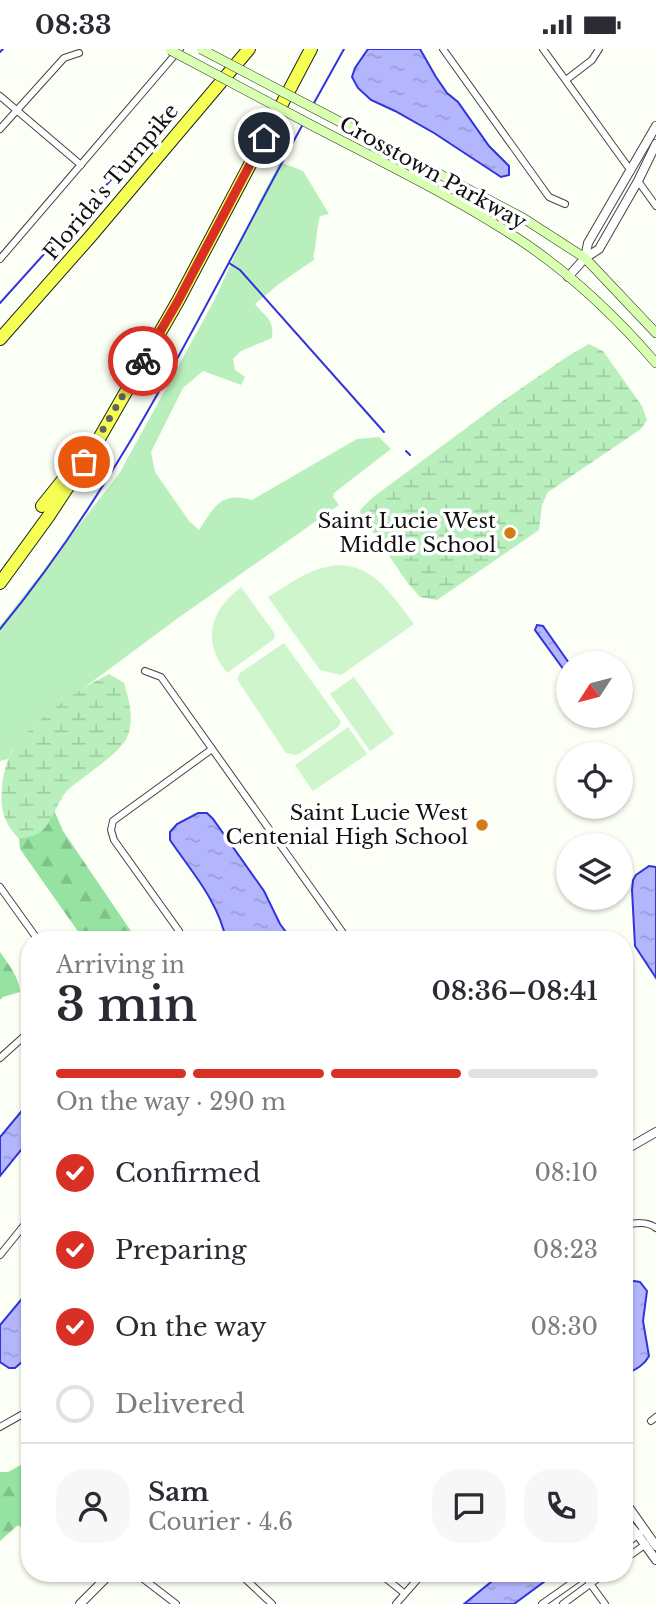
<!DOCTYPE html>
<meta charset="utf-8">
<style>
:root{--surface:#fff;--page:#f7f7f7;--text:#2b2b33;--muted:#7c7c81;--line:#e1e1e2;--accent:#d93025}
body{margin:0;font-family:"Libre Baskerville",serif;background:var(--page);color:var(--text);height:100vh;display:flex;flex-direction:column;font-size:26px;white-space:nowrap}
*{box-sizing:border-box;margin:0}
p{font-size:23px;color:var(--muted)}
.icon{flex:none;width:38px;height:38px;fill:none;stroke:currentColor;stroke-width:2;stroke-linecap:round;stroke-linejoin:round}
.map{position:relative;flex:1;overflow:hidden}
.drawer{position:absolute;left:21px;top:882px;width:612px;height:651px;display:flex;flex-direction:column;background:var(--surface);border-radius:28px;box-shadow:0 2px 5px #0004}
.drawer>*{flex:none}
.needle{width:46px;rotate:234deg}
.fabs{position:absolute;left:556px;top:602px;display:grid;gap:14px}
.fabs a{display:grid;place-items:center;width:77px;height:77px;border-radius:50%;background:var(--surface);box-shadow:0 2px 5px #0004;font-size:35px}
.pin{position:absolute;display:grid;place-items:center;width:60px;height:60px;color:#fff;margin:-30px;border:4px solid #fff;border-radius:50%;box-shadow:0 2px 7px #0007}
.courier{position:absolute;display:grid;place-items:center;width:70px;height:70px;margin:-35px;border:5px solid #d93025;border-radius:50%;background:#fff;color:#222;box-shadow:0 2px 9px #0007}
.headline em{font-style:normal;font-weight:600}
.headline div{display:flex;flex-direction:column-reverse}
.headline{display:flex;align-items:center;justify-content:space-between;height:119px;padding:0 35px}
h1{font-size:46px;font-weight:600;line-height:52px}
.bar{display:grid;grid-template-columns:repeat(4,1fr);gap:10px 7px;align-content:center;height:84px;padding:0 35px}
.bar i{height:9px;border-radius:5px;background:var(--line)}
.bar .on{background:var(--accent)}
.bar p{grid-column:span 4}
.line{display:flex;align-items:center;gap:18px;padding:0 35px;border-top:2px solid var(--line)}
.line div{flex:1}
.round{display:grid;place-items:center;flex:none;width:74px;height:74px;border-radius:28px;background:var(--page)}
ol{padding:0 35px;list-style:none}
li{display:flex;align-items:center;gap:21px;height:77px}
li p{margin-inline-start:auto}
li .icon{padding:7px;border-radius:50%;background:var(--accent);color:#fff;stroke-width:4}
li:last-child{color:var(--muted)}
li i{width:38px;height:38px;border:4px solid var(--line);border-radius:50%}
.status{display:flex;justify-content:space-between;align-items:center;height:49px;padding:0 35px;background:var(--surface);direction:ltr}
.status svg{height:19px;fill:currentColor}
.map>svg:first-child{display:block}
</style>
<div class="status"><b>08:33</b><svg viewBox="0 0 49 12"><path d="M0 12V9h3v3zM5 12V6h3v6zM10 12V3h3v9zM15 12V0h3v12zM26 1h20v11H26zM47 4h2v5h-2z"/></svg></div>
<div class="map">
<svg width="656" height="1555" viewBox="0 0 656 1555">
<defs>
<pattern id="forest-firs" width="22" height="20" patternUnits="userSpaceOnUse" patternTransform="scale(1.75)"><rect width="22" height="20" fill="#96e2a1"/><path d="M5 1l3.5 6h-7zM16 11l3.5 6h-7z" fill="#80c18a"/></pattern>
<pattern id="wetland-marsh" width="20" height="14" patternUnits="userSpaceOnUse" patternTransform="scale(1.75)"><rect width="20" height="14" fill="#b9efbd"/><path d="M1 5h8M5 5V1M11 12h8M15 12V8" fill="none" stroke="#9ecca1"/></pattern>
<pattern id="water-ripples" width="26" height="14" patternUnits="userSpaceOnUse" patternTransform="scale(1.75)"><rect width="26" height="14" fill="#b3b6fd"/><path d="M2 4q2-2 4 0t4 0M15 11q2-2 4 0t4 0" fill="none" stroke="#999bd8"/></pattern>
</defs>
<rect width="100%" height="100%" fill="#fbfff5"/>
<!-- grass -->
<path fill="#b9efbd" d="M 280,113 L 303,122 L 329,165 L 320,167 C 316,181 317,194 313,208 L 315,210 L 279,235 L 255,255 C 266,269 274,269 272,289 L 241,302 L 233,310 L 235,321 L 245,328 L 241,336 L 203,322 L 183,339 L 151,403 L 155,423 L 189,472 L 199,481 C 214,458 221,442 252,451 L 357,390 L 379,388 L 391,400 L 334,444 L 333,448 L 339,456 L 178,569 L 38,673 L 12,702 L 8,710 L 0,712 L 0,577 L 119,425 L 214,252 L 259,153 Z"/>
<!-- forest -->
<g fill="url(#forest-firs)">
<path d="M 54,761 L 63,782 L 137,891 L 84,891 L 20,800 L 19,789 C 37,788 47,776 54,761 Z"/>
<path d="M 0,903 C 9,916 19,928 20,943 L 3,948 L 0,951 Z"/>
<polygon points="30,1411 30,1486 18,1476 0,1492 0,1423 8,1423"/>
</g>
<!-- wetland -->
<g fill="url(#wetland-marsh)">
<polygon points="589,295 603,302 642,357 647,371 641,380 548,443 542,456 539,481 437,551 420,548 407,533 361,466 360,461 372,449 500,354 568,307"/>
<path d="M 109,625 L 124,634 C 129,651 134,668 128,686 C 122,704 83,727 69,740 C 56,752 53,775 39,784 C 32,788 25,789 18,789 C 0,769 0,755 3,729 C 5,720 7,711 12,703 C 31,672 77,641 109,625 Z"/>
</g>
<!-- pitch -->
<g fill="#cef5cc">
<path d="M 338,516 C 375,516 394,549 414,575 L 341,626 L 320,621 L 268,548 C 294,533 306,520 338,516 Z"/>
<path d="M 241,538 L 275,585 L 274,590 L 227,624 C 201,591 210,562 241,538 Z"/>
<polygon points="284,594 341,673 337,679 299,705 295,706 286,704 237,630 240,624"/>
<polygon points="354,628 394,685 370,702 330,645"/>
<polygon points="348,678 367,705 313,742 295,716"/>
</g>
<!-- water -->
<g fill="url(#water-ripples)" stroke="#3233dc" stroke-width="2">
<polygon points="368,0 420,0 436,28 447,44 458,53 489,97 509,117 509,126 501,128 434,84 395,62 371,51 358,39 352,28 355,19"/>
<polygon points="537,576 543,577 569,614 569,628 535,581"/>
<path d="M 198,764 L 207,764 L 213,770 L 264,842 L 280,875 L 292,891 L 226,891 C 219,853 191,822 170,791 L 170,783 L 177,775 Z"/>
<polygon points="649,817 656,818 656,929 635,897 632,841 633,831 636,826"/>
<polygon points="30,1052 30,1090 0,1127 0,1088"/>
<path d="M 634,1232 L 640,1233 L 647,1242 L 643,1272 L 649,1307 C 644,1317 634,1321 625,1326 L 625,1234 Z"/>
<polygon points="30,1240 30,1306 15,1319 9,1319 0,1313 0,1276"/>
<polygon points="502,1524 556,1524 514,1555 464,1555"/>
</g>
<g fill="none" stroke-linecap="round" stroke-linejoin="round">
<!-- stream -->
<g stroke="#3233dc" stroke-width="2">
<polyline points="0,3 3,0"/>
<polyline points="314,54 344,0"/>
<polyline points="229,214 240,221 384,383"/>
<polyline points="0,254 172,63"/>
<polyline points="406,402 410,406"/>
<path d="M 0,580 C 126,428 209,246 303,75"/>
</g>
<defs>
<g id="minor">
<polyline points="443,0 549,148 565,155"/>
<polyline points="543,0 631,122"/>
<polyline points="566,31 592,11 599,0"/>
<polyline points="0,47 81,116"/>
<polyline points="0,80 64,9 79,4"/>
<polyline points="638,132 656,157"/>
<polyline points="0,210 180,0"/>
<polyline points="145,622 161,628 348,891"/>
<polyline points="0,838 38,891"/>
<polyline points="183,891 179,882 114,791 111,781 113,772 212,700"/>
<polyline points="0,1009 30,982"/>
<path d="M 625,1176 C 635,1174 647,1172 656,1179"/>
<polyline points="0,1206 30,1169"/>
<polyline points="651,1372 656,1368"/>
<polyline points="0,1378 30,1361"/>
<polyline points="625,1496 640,1484"/>
<polyline points="625,1510 646,1495"/>
<polyline points="239,1524 272,1555"/>
<polyline points="379,1524 404,1544"/>
<polyline points="137,1525 176,1555"/>
<polyline points="589,1533 605,1555"/>
<polyline points="396,1555 423,1524"/>
<polyline points="542,1555 586,1524"/>
<polyline points="563,1555 605,1524"/>
</g>
<g id="tertiary">
<polyline points="585,209 588,194 656,77"/>
<polyline points="568,228 585,209 599,200 638,132 656,95"/>
<polyline points="625,1101 656,1083"/>
<polyline points="625,1453 656,1497"/>
<polyline points="625,1471 638,1486 656,1511"/>
<polyline points="80,1555 111,1524"/>
</g>
<g id="secondary">
<polyline points="323,64 523,169 585,209 656,284"/>
<path d="M 315,78 C 386,115 459,150 526,195 C 574,228 618,270 656,314"/>
</g>
<g id="motorway">
<polyline points="0,290 90,188 249,0"/>
<polyline points="42,457 66,427"/>
<polyline points="0,534 48,468 96,395 178,252 311,0"/>
</g>
</defs>
<!-- minor casing -->
<use href="#minor" stroke="#444" stroke-width="8"/>
<!-- tertiary casing -->
<use href="#tertiary" stroke="#444" stroke-width="10"/>
<!-- secondary casing -->
<use href="#secondary" stroke="#333" stroke-width="10"/>
<!-- motorway casing -->
<use href="#motorway" stroke="#222" stroke-width="14"/>
<!-- minor -->
<use href="#minor" stroke="#fff" stroke-width="6"/>
<!-- tertiary -->
<use href="#tertiary" stroke="#fff" stroke-width="8"/>
<!-- secondary -->
<use href="#secondary" stroke="#d9ffb0" stroke-width="9"/>
<!-- motorway -->
<use href="#motorway" stroke="#f6ff53" stroke-width="12"/>
<defs>
<g id="secondary-bridge">
<polyline points="201,0 323,64"/>
<polyline points="170,1 315,78"/>
</g>
</defs>
<!-- secondary-bridge casing -->
<use href="#secondary-bridge" stroke="#333" stroke-width="10" stroke-linecap="butt"/>
<!-- secondary-bridge -->
<use href="#secondary-bridge" stroke="#d9ffb0" stroke-width="9"/>
</g>
<g fill="none" stroke-linecap="round" stroke-linejoin="round">
<!-- done -->
<polyline stroke="#636461" stroke-width="7" stroke-dasharray="0 12.6" points="84,413 143,312"/>
<!-- route -->
<polyline stroke="#d93025" stroke-width="9" points="143,312 178,252 264,89"/>
</g>
<!-- markers -->
<g fill="#d37d17" stroke="#fff" stroke-width="2.5">
<circle cx="510" cy="484" r="7"/>
<circle cx="482" cy="776" r="7"/>
</g>
<g text-anchor="middle" dominant-baseline="central" stroke-width="7" stroke-linejoin="round" paint-order="stroke">
<!-- street labels -->
<g font-size="21" fill="#111" stroke="#fff">
<text transform="translate(433 124) rotate(29)">Crosstown Parkway</text>
<text transform="translate(111 133) rotate(-50)">Florida's Turnpike</text>
</g>
<!-- poi labels -->
<g font-size="21" fill="#111" stroke="#fff" text-anchor="end">
<text x="496" y="472">Saint Lucie West<tspan x="496" dy="24">Middle School</tspan></text>
<text x="468" y="764">Saint Lucie West<tspan x="468" dy="24">Centenial High School</tspan></text>
</g>
</g>
</svg>
<div class="fabs">
<a><svg class="needle" viewBox="-14 -14 28 28"><path d="M0-13l5 13h-10z" fill="#e53935"/><path d="M0 13l5-13h-10z" fill="#7c7c81"/></svg></a>
<a><svg class="icon" aria-label="locate" viewBox="0 0 24 24"><circle cx="12" cy="12" r="6"/><path d="M12 2v4M12 18v4M2 12h4M18 12h4"/></svg></a>
<a><svg class="icon" aria-label="layers" viewBox="0 0 24 24"><path d="M12 4l9 5-9 5-9-5zM3 14l9 5 9-5"/></svg></a>
</div>
<div class="pin" style="left:84px;top:413px;background:#ea580c"><svg class="icon" aria-label="bag" viewBox="0 0 24 24"><path d="M5 8h14l-1 12H6zM9 8a3 3 0 0 1 6 0"/></svg></div>
<div class="pin" style="left:264px;top:89px;background:#1f2937"><svg class="icon" aria-label="home" viewBox="0 0 24 24"><path d="M3 11l9-7 9 7M6 9v11h12V9"/></svg></div>
<div class="courier" style="left:143px;top:312px"><svg class="icon" aria-label="bike" viewBox="0 0 24 24"><circle cx="6" cy="16" r="4"/><circle cx="18" cy="16" r="4"/><path d="M6 16l4-8h5l3 8M10 8l3 8H6M13 5h3"/></svg></div>
<section class="drawer">
<div class="headline"><div><h1>3 min</h1><p>Arriving in</p></div><em>08:36–08:41</em></div>
<div class="bar"><i class="on"></i><i class="on"></i><i class="on"></i><i></i><p>On the way · 290 m</p></div>
<ol>
<li><svg class="icon" aria-label="check" viewBox="0 0 24 24"><path d="M5 12l5 5 9-10"/></svg>Confirmed<p>08:10</p></li>
<li><svg class="icon" aria-label="check" viewBox="0 0 24 24"><path d="M5 12l5 5 9-10"/></svg>Preparing<p>08:23</p></li>
<li><svg class="icon" aria-label="check" viewBox="0 0 24 24"><path d="M5 12l5 5 9-10"/></svg>On the way<p>08:30</p></li>
<li><i></i>Delivered</li>
</ol>
<div class="line" style="height:126px"><a class="round"><svg class="icon" aria-label="person" viewBox="0 0 24 24"><circle cx="12" cy="8" r="4"/><path d="M4 21q1-7 8-7t8 7"/></svg></a><div><b>Sam</b><p>Courier · 4.6</p></div><a class="round"><svg class="icon" aria-label="chat" viewBox="0 0 24 24"><path d="M4 5h16v11H9l-5 4z"/></svg></a><a class="round"><svg class="icon" aria-label="phone" viewBox="0 0 24 24"><path d="M5 4h4l2 5-3 2q2 4 5 5l2-3 5 2v4C11 20 4 13 5 4z"/></svg></a></div>
</section>
</div>
